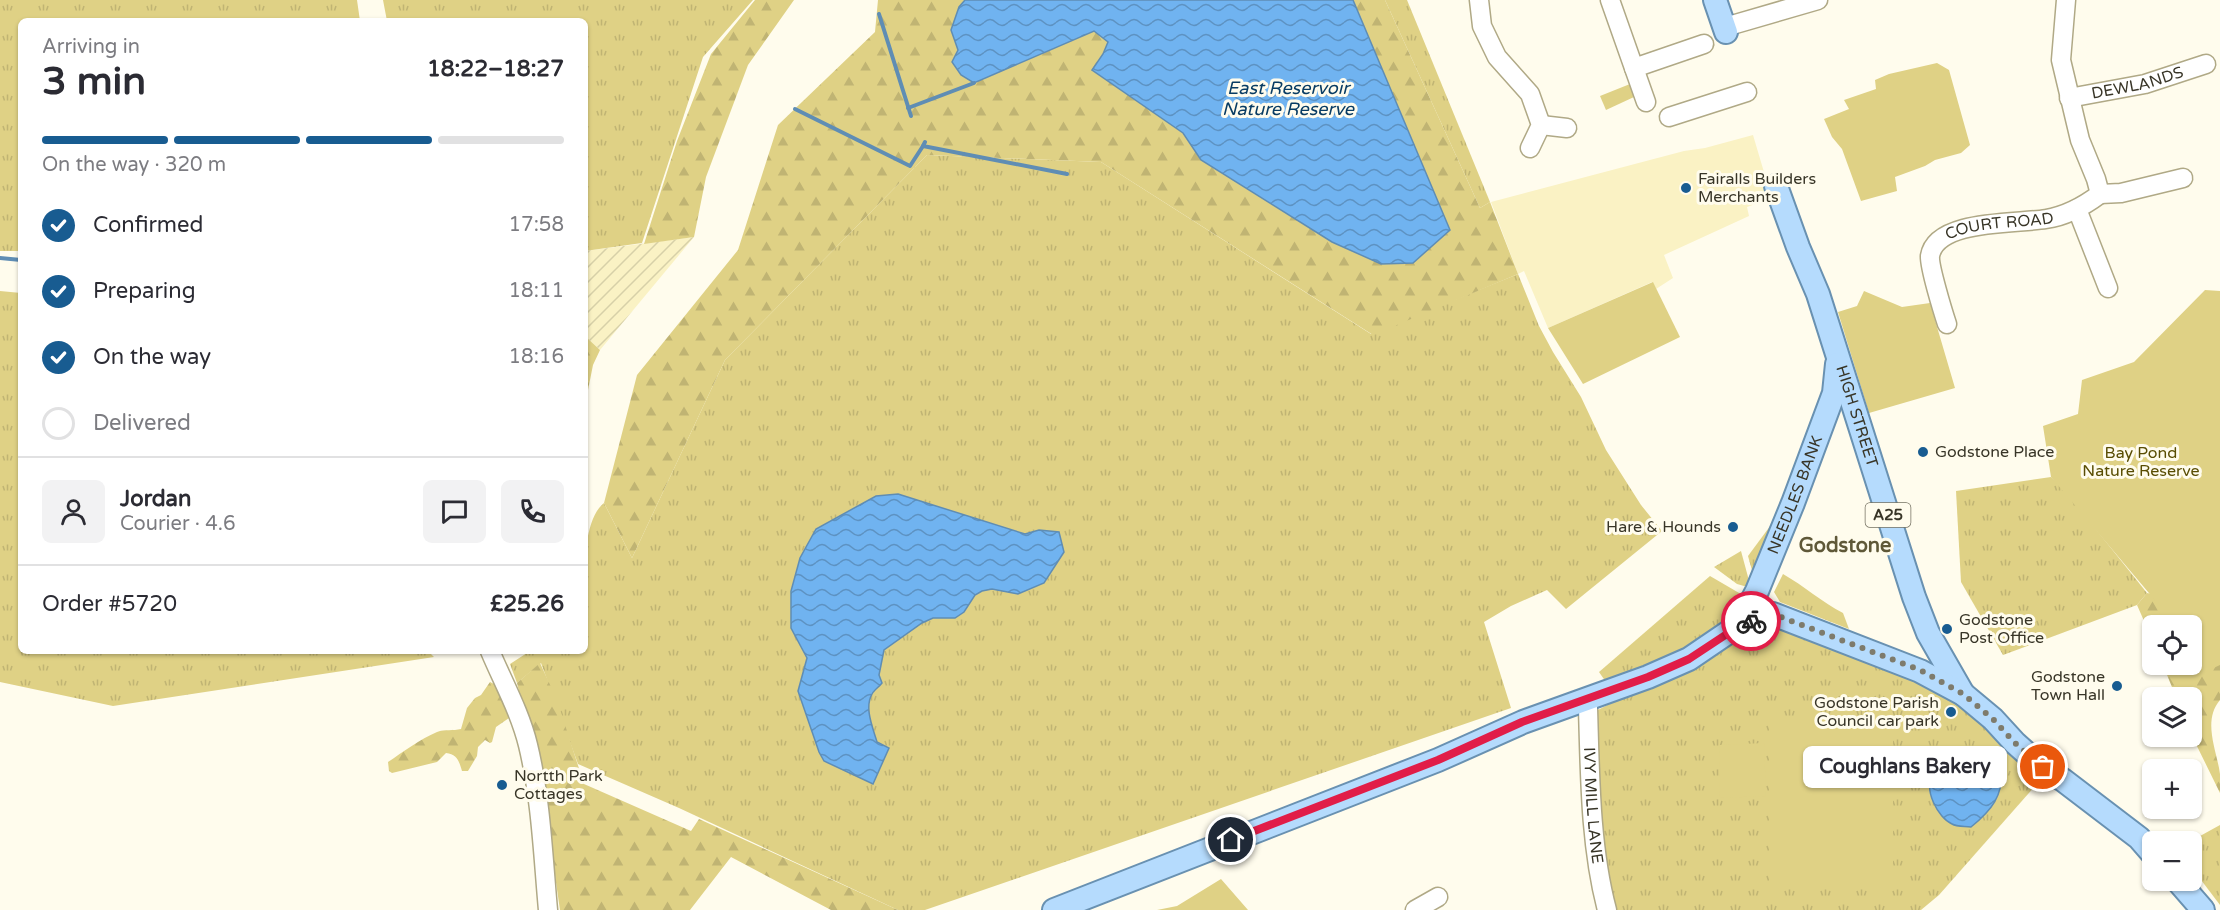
<!DOCTYPE html>
<meta charset="utf-8">
<style>
:root{--surface:#fff;--page:#f2f2f3;--text:#2b2b33;--muted:#7c7c81;--line:#e1e1e2;--accent:#185c91}
body{margin:0;font-family:"Varela Round",sans-serif;background:var(--page);color:var(--text);height:100vh;display:flex;flex-direction:column;font-size:22px;white-space:nowrap}
*{box-sizing:border-box;margin:0}
p{font-size:20px;color:var(--muted)}
.icon{flex:none;width:33px;height:33px;fill:none;stroke:currentColor;stroke-width:2;stroke-linecap:round;stroke-linejoin:round}
.map{position:relative;flex:1;overflow:hidden}
.side{position:absolute;left:18px;top:18px;width:570px;height:636px;display:flex;flex-direction:column;background:var(--surface);border-radius:9px;box-shadow:0 2px 4px #0004}
.side>*{flex:none}
.controls{position:absolute;left:2142px;top:615px;display:grid;gap:12px}
.controls a{display:grid;place-items:center;width:60px;height:60px;border-radius:9px;background:var(--surface);box-shadow:0 2px 4px #0004;font-size:30px}
.pin{position:absolute;display:grid;place-items:center;width:51px;height:51px;color:#fff;margin:-26px;border:3px solid #fff;border-radius:50%;box-shadow:0 2px 6px #0007}
.courier{position:absolute;display:grid;place-items:center;width:60px;height:60px;margin:-30px;border:4px solid #e11d48;border-radius:50%;background:#fff;color:#222;box-shadow:0 2px 8px #0007}
.bubble{position:absolute;height:42px;border-radius:9px;background:var(--surface);box-shadow:0 2px 4px #0004;font-size:20px;font-weight:800;line-height:42px;text-align:center}
.overview em{font-style:normal;font-weight:800}
.overview div{display:flex;flex-direction:column-reverse}
.overview{display:flex;align-items:center;justify-content:space-between;height:102px;padding:0 24px}
h1{font-size:39px;font-weight:800;line-height:45px}
.bar{display:grid;grid-template-columns:repeat(4,1fr);gap:9px 6px;align-content:center;height:72px;padding:0 24px}
.bar i{height:8px;border-radius:4px;background:var(--line)}
.bar .selected{background:var(--accent)}
.bar p{grid-column:span 4}
.line{display:flex;align-items:center;gap:15px;padding:0 24px;border-top:2px solid var(--line)}
.line div{flex:1}
.round{display:grid;place-items:center;flex:none;width:63px;height:63px;border-radius:9px;background:var(--page)}
ol{padding:0 24px;list-style:none}
li{display:flex;align-items:center;gap:18px;height:66px}
li p{margin-inline-start:auto}
li .icon{padding:6px;border-radius:50%;background:var(--accent);color:#fff;stroke-width:4}
li:last-child{color:var(--muted)}
li i{width:33px;height:33px;border:3px solid var(--line);border-radius:50%}
.map>svg:first-child{display:block}
</style>
<div class="map">
<svg width="2220" height="910" viewBox="0 0 2220 910">
<defs>
<pattern id="industrial-furrows" width="10" height="10" patternUnits="userSpaceOnUse" patternTransform="scale(1.5)"><rect width="10" height="10" fill="#faf2c4"/><path d="M-1 1l2-2M0 10L10 0M9 11l2-2" fill="none" stroke="#d7d0a8"/></pattern>
<pattern id="grass-tufts" width="24" height="20" patternUnits="userSpaceOnUse" patternTransform="scale(1.5)"><rect width="24" height="20" fill="#dfd185"/><path d="M3 7l-1-3M5 7V3M7 7l1-3M15 17l-1-3M17 17v-4M19 17l1-3" fill="none" stroke="#c0b473"/></pattern>
<pattern id="forest-firs" width="22" height="20" patternUnits="userSpaceOnUse" patternTransform="scale(1.5)"><rect width="22" height="20" fill="#dfd185"/><path d="M5 1l3.5 6h-7zM16 11l3.5 6h-7z" fill="#c0b473"/></pattern>
<pattern id="water-waves" width="16" height="10" patternUnits="userSpaceOnUse" patternTransform="scale(1.5)"><rect width="16" height="10" fill="#70b3f0"/><path d="M0 5q4-4 8 0t8 0" fill="none" stroke="#5d92c2"/></pattern>
</defs>
<rect width="100%" height="100%" fill="#fffced"/>
<!-- built -->
<polygon fill="#faf2c4" points="1753,135 1769,189 1767,200 1747,207 1749,216 1664,255 1673,278 1656,289 1652,282 1548,328 1524,271 1518,274 1491,202 1684,151 1705,148"/>
<!-- industrial -->
<polygon fill="url(#industrial-furrows)" points="694,237 600,350 585,336 585,251"/>
<!-- grass -->
<g fill="url(#grass-tufts)">
<polygon points="0,0 357,0 360,21 21,21 21,251 0,251"/>
<polygon points="383,0 753,0 703,57 642,243 585,251 585,21 387,21"/>
<polygon points="1385,0 1407,0 1490,202 1480,208"/>
<path d="M 927,155 L 1101,162 L 1371,334 L 1518,274 L 1539,326 L 1553,352 L 1581,397 L 1606,450 L 1641,505 L 1662,531 L 1566,609 L 1547,590 L 1511,606 L 1484,622 L 1511,708 L 925,910 L 898,910 L 679,808 L 578,764 L 541,663 L 517,683 L 510,664 L 530,651 L 585,651 C 585,616 576,525 604,503 L 632,558 L 725,360 Z"/>
<polygon points="0,291 21,293 21,651 428,651 434,657 113,706 0,682"/>
<polygon points="2051,477 2062,487 2147,593 2137,605 2003,655 1961,582 1956,491"/>
<polygon points="1779,514 1755,581 1748,556"/>
<polygon points="1741,551 1751,588 1737,584 1714,567"/>
<path d="M 1783,574 C 1804,586 1822,602 1843,613 L 1849,629 L 1780,602 L 1774,592 Z"/>
<polygon points="1710,576 1746,597 1731,618 1696,647 1608,685 1599,672"/>
<polygon points="1765,621 1940,686 2044,776 1939,895 1921,910 1612,910 1606,892 1594,726 1598,710"/>
<polygon points="2220,825 2220,905 2192,868 2191,841"/>
</g>
<!-- forest -->
<g fill="url(#forest-firs)">
<polygon points="755,0 794,0 748,65 706,177 694,237 644,244 677,141 711,54"/>
<polygon points="878,0 1385,0 1480,208 1490,202 1518,274 1373,335 1101,162 927,155 725,360 632,558 604,503 637,375 738,250 778,125 875,32"/>
<polygon points="585,336 600,350 593,365 585,405"/>
<path d="M 2147,593 L 2168,597 L 2220,595 L 2220,700 C 2202,721 2217,751 2220,774 C 2220,780 2220,787 2220,793 L 2192,736 L 2192,698 L 2176,697 L 2163,665 L 2192,664 L 2192,626 L 2152,626 L 2152,639 L 2137,605 Z"/>
<polygon points="540,663 557,700 584,784 691,831 699,819 898,910 831,910 731,857 690,910 560,910 542,786 517,683"/>
<path d="M 490,682 L 496,685 L 509,718 L 496,727 L 492,742 L 490,743 L 485,740 L 478,747 L 477,756 L 468,771 L 462,771 C 459,761 457,754 446,753 L 437,762 L 392,773 L 389,771 L 388,762 C 403,752 420,739 437,732 C 445,729 453,731 461,729 L 467,708 L 475,698 L 481,695 Z"/>
</g>
<!-- green -->
<g fill="#dfd185">
<polygon points="1937,63 1949,70 1970,145 1961,153 1935,160 1925,166 1895,177 1897,191 1861,201 1842,149 1832,137 1824,119 1849,109 1844,100 1876,89 1875,80 1889,74"/>
<polygon points="1630,84 1634,97 1606,110 1600,96"/>
<polygon points="1653,282 1680,337 1583,384 1548,328"/>
<polygon points="2205,290 2220,291 2220,665 2183,682 2177,665 2192,664 2192,626 2164,625 2154,599 2051,477 2043,426 2078,414 2082,380 2134,362"/>
<polygon points="1864,291 1902,307 1930,303 1955,388 1869,413 1838,312 1857,306"/>
<rect x="1769" y="717" width="124" height="172"/>
<polygon points="1764,743 1766,796 1720,798 1719,745"/>
<polygon points="1221,879 1248,910 1157,910 1177,906"/>
</g>
<!-- water -->
<g fill="url(#water-waves)" stroke="#5f8db4" stroke-width="1.5">
<polygon points="965,0 1353,0 1450,230 1413,263 1381,264 1332,242 1201,160 1183,133 1092,70 1103,54 1108,42 1094,31 974,83 961,75 952,62 958,50 951,30 959,7"/>
<path d="M 898,494 L 1025,534 L 1039,530 L 1059,532 L 1064,552 L 1044,583 L 1018,594 L 992,589 L 982,591 L 975,595 L 964,612 L 955,618 L 933,618 L 922,623 L 884,650 L 879,675 L 882,683 C 879,687 874,690 872,694 C 864,708 873,728 877,742 L 889,748 L 873,784 L 824,761 L 819,752 L 798,691 L 807,658 L 791,628 L 791,591 L 800,558 L 816,529 L 876,496 Z"/>
<path d="M 1961,760 L 1968,768 L 1976,771 L 1982,766 L 1994,762 L 2002,768 C 2003,796 1992,810 1971,827 C 1965,826 1957,827 1952,824 C 1938,818 1923,789 1933,775 C 1939,765 1950,762 1961,760 Z"/>
</g>
<g fill="none" stroke-linecap="round" stroke-linejoin="round">
<!-- stream -->
<g stroke="#5f8db4" stroke-width="4">
<polyline points="879,14 911,116"/>
<polyline points="908,108 974,83"/>
<polyline points="795,109 910,166 923,146"/>
<polyline points="925,142 923,146 1067,174"/>
<polyline points="0,258 21,260"/>
</g>
<defs>
<g id="minor">
<polyline points="1479,0 1482,26 1497,57 1530,94 1541,125 1530,148"/>
<polyline points="1610,0 1646,102"/>
<polyline points="1725,27 1818,0"/>
<polyline points="1634,68 1704,44"/>
<path id="s1" d="M 2069,98 L 2145,84 L 2206,64"/>
<polyline points="1669,117 1747,92"/>
<polyline points="1541,125 1567,128"/>
<polyline points="2100,194 2121,193 2183,178"/>
<polyline points="2077,209 2108,288"/>
<path id="s2" d="M 1947,324 C 1943,312 1929,266 1930,256 C 1936,219 2017,224 2046,219 C 2066,216 2084,206 2100,194 L 2096,179 L 2080,140 L 2061,60 L 2066,0"/>
<path d="M 490,651 C 503,682 520,712 528,745 C 541,799 543,855 548,910"/>
<path id="s3" d="M 1586,701 L 1588,708 C 1590,774 1590,846 1607,910"/>
<polyline points="1415,910 1438,897"/>
</g>
<g id="major">
<polyline points="1715,0 1726,32"/>
<path id="s4" d="M 1776,186 L 1798,247 L 1818,294 L 1914,597 L 1928,633 L 1963,694"/>
<path id="s5" d="M 1739,625 L 1757,591 L 1793,503 L 1834,393 L 1837,364"/>
<polyline points="2177,880 2203,910"/>
<polyline points="1054,910 1438,760 1523,722 1648,677 1689,659 1739,625 1773,614 1920,671 1963,694 1993,719 2015,743 2042,767 2063,780 2139,838 2152,853"/>
</g>
</defs>
<!-- minor casing -->
<use href="#minor" stroke="#b0a986" stroke-width="21"/>
<!-- major casing -->
<use href="#major" stroke="#6991b1" stroke-width="26"/>
<!-- minor -->
<use href="#minor" stroke="#fff" stroke-width="18"/>
<!-- major -->
<use href="#major" stroke="#b5dbfd" stroke-width="22"/>
</g>
<g fill="none" stroke-linecap="round" stroke-linejoin="round">
<!-- done -->
<polyline stroke="#7e7b6c" stroke-width="6" stroke-dasharray="0 10.8" points="1751,621 1773,614 1920,670 1963,694 1993,719 2015,743 2043,767"/>
<!-- route -->
<polyline stroke="#e11d48" stroke-width="8" points="1231,840 1438,760 1522,722 1648,677 1689,659 1739,626 1751,621"/>
</g>
<!-- markers -->
<g fill="#185c91" stroke="#fffced" stroke-width="2">
<circle cx="1686" cy="188" r="6"/>
<circle cx="1923" cy="452" r="6"/>
<circle cx="1733" cy="527" r="6"/>
<circle cx="1947" cy="629" r="6"/>
<circle cx="2117" cy="686" r="6"/>
<circle cx="1951" cy="712" r="6"/>
<circle cx="502" cy="785" r="6"/>
</g>
<g text-anchor="middle" dominant-baseline="central" stroke-width="6" stroke-linejoin="round" paint-order="stroke">
<!-- shield labels -->
<rect fill="#fffced" stroke="#747162" stroke-width="1.5" x="1865.5" y="503" width="45" height="24" rx="4.5"/>
<g font-size="15" font-weight="bold" fill="#383527">
<text x="1888" y="515">A25</text>
</g>
<!-- street labels -->
<g font-size="16" fill="#383527" stroke="#fffced">
<text stroke="none"><textPath href="#s1" startOffset="70">DEWLANDS</textPath></text>
<text stroke="none"><textPath href="#s2" startOffset="152">COURT ROAD</textPath></text>
<text stroke="none"><textPath href="#s4" startOffset="244">HIGH STREET</textPath></text>
<text stroke="none"><textPath href="#s5" startOffset="142">NEEDLES BANK</textPath></text>
<text stroke="none"><textPath href="#s3" startOffset="105">IVY MILL LANE</textPath></text>
</g>
<!-- poi labels -->
<g font-size="16" fill="#383527" stroke="#fffced" text-anchor="start">
<text x="1698" y="179">Fairalls Builders<tspan x="1698" dy="18">Merchants</tspan></text>
<text x="1935" y="452">Godstone Place</text>
<text x="1721" y="527" text-anchor="end">Hare &amp; Hounds</text>
<text x="1959" y="620">Godstone<tspan x="1959" dy="18">Post Office</tspan></text>
<text x="2105" y="677" text-anchor="end">Godstone<tspan x="2105" dy="18">Town Hall</tspan></text>
<text x="1939" y="703" text-anchor="end">Godstone Parish<tspan x="1939" dy="18">Council car park</tspan></text>
<text x="514" y="776">Nortth Park<tspan x="514" dy="18">Cottages</tspan></text>
</g>
<!-- park labels -->
<g font-size="16" fill="#594d03" stroke="#fffced">
<text x="2141" y="453">Bay Pond<tspan x="2141" dy="18">Nature Reserve</tspan></text>
</g>
<!-- water labels -->
<g font-size="18" font-style="italic" fill="#083c63" stroke="#fffced">
<text x="1288" y="88">East Reservoir<tspan x="1288" dy="21">Nature Reserve</tspan></text>
</g>
<!-- quarter labels -->
<g font-size="20" font-weight="bold" fill="#5f5838" stroke="#fffced">
<text x="1845" y="546">Godstone</text>
</g>
</g>
</svg>
<div class="controls">
<a><svg class="icon" aria-label="locate" viewBox="0 0 24 24"><circle cx="12" cy="12" r="6"/><path d="M12 2v4M12 18v4M2 12h4M18 12h4"/></svg></a>
<a><svg class="icon" aria-label="layers" viewBox="0 0 24 24"><path d="M12 4l9 5-9 5-9-5zM3 14l9 5 9-5"/></svg></a>
<a>+</a>
<a>−</a>
</div>
<div class="pin" style="left:2043px;top:767px;background:#ea580c"><svg class="icon" aria-label="bag" viewBox="0 0 24 24"><path d="M5 8h14l-1 12H6zM9 8a3 3 0 0 1 6 0"/></svg></div>
<div class="pin" style="left:1231px;top:840px;background:#1f2937"><svg class="icon" aria-label="home" viewBox="0 0 24 24"><path d="M3 11l9-7 9 7M6 9v11h12V9"/></svg></div>
<div class="courier" style="left:1751px;top:621px"><svg class="icon" aria-label="bike" viewBox="0 0 24 24"><circle cx="6" cy="16" r="4"/><circle cx="18" cy="16" r="4"/><path d="M6 16l4-8h5l3 8M10 8l3 8H6M13 5h3"/></svg></div>
<div class="bubble" style="left:1803px;top:746px;width:204px">Coughlans Bakery</div>
<section class="side">
<div class="overview"><div><h1>3 min</h1><p>Arriving in</p></div><em>18:22–18:27</em></div>
<div class="bar"><i class="selected"></i><i class="selected"></i><i class="selected"></i><i></i><p>On the way · 320 m</p></div>
<ol>
<li><svg class="icon" aria-label="check" viewBox="0 0 24 24"><path d="M5 12l5 5 9-10"/></svg>Confirmed<p>17:58</p></li>
<li><svg class="icon" aria-label="check" viewBox="0 0 24 24"><path d="M5 12l5 5 9-10"/></svg>Preparing<p>18:11</p></li>
<li><svg class="icon" aria-label="check" viewBox="0 0 24 24"><path d="M5 12l5 5 9-10"/></svg>On the way<p>18:16</p></li>
<li><i></i>Delivered</li>
</ol>
<div class="line" style="height:108px"><a class="round"><svg class="icon" aria-label="person" viewBox="0 0 24 24"><circle cx="12" cy="8" r="4"/><path d="M4 21q1-7 8-7t8 7"/></svg></a><div><b>Jordan</b><p>Courier · 4.6</p></div><a class="round"><svg class="icon" aria-label="chat" viewBox="0 0 24 24"><path d="M4 5h16v11H9l-5 4z"/></svg></a><a class="round"><svg class="icon" aria-label="phone" viewBox="0 0 24 24"><path d="M5 4h4l2 5-3 2q2 4 5 5l2-3 5 2v4C11 20 4 13 5 4z"/></svg></a></div>
<div class="line" style="height:78px"><div>Order #5720</div><b>£25.26</b></div>
</section>
</div>
